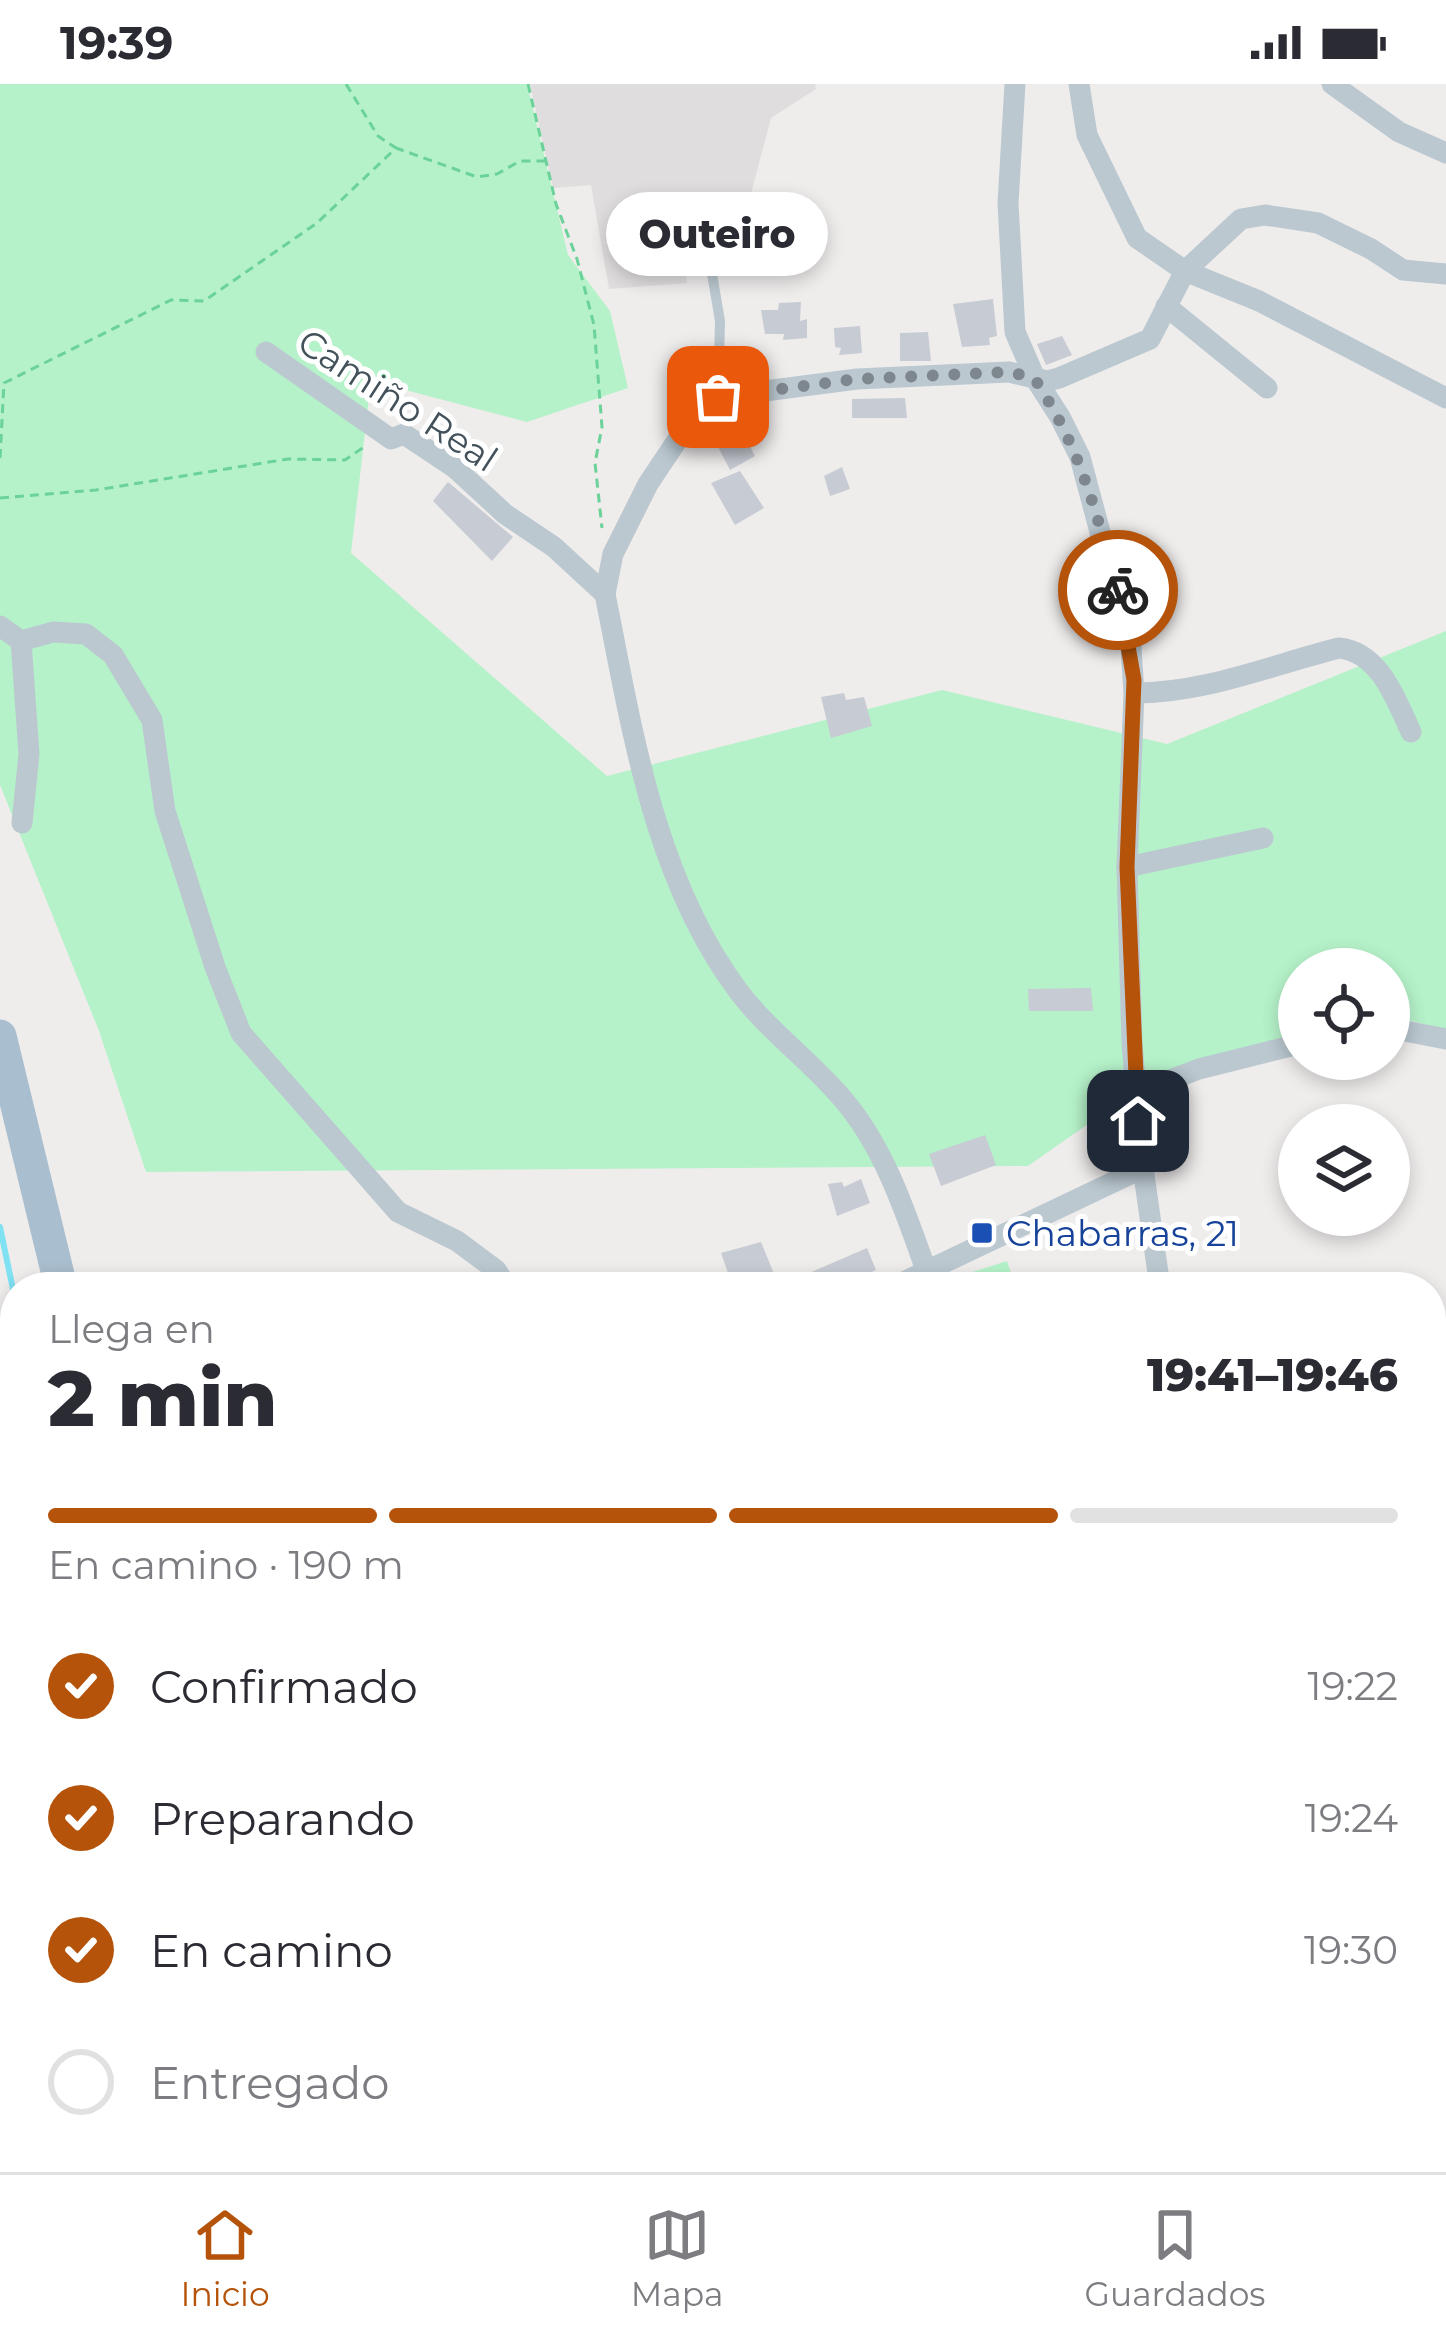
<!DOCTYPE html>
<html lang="es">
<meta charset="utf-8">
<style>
:root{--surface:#fff;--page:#f7f7f7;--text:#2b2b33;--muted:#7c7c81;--line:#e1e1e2;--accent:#b45309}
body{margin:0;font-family:Montserrat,sans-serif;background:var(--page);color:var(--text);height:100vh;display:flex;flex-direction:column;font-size:45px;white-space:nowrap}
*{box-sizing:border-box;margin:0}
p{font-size:39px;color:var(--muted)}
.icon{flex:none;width:66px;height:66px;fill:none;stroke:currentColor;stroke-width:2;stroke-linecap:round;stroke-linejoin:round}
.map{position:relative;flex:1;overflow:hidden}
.panel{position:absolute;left:0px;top:1188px;width:1446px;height:900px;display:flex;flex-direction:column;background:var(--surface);border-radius:48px 48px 0 0;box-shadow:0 6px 18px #0003}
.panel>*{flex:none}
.controls{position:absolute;left:1278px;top:864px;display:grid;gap:24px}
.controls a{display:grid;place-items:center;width:132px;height:132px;border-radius:50%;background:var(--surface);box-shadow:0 6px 18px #0003;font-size:60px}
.pin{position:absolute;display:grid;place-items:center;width:102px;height:102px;color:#fff;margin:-51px;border-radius:24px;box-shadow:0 6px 18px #0006}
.courier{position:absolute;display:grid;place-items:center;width:120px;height:120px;margin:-60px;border:9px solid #b45309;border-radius:50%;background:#fff;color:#222;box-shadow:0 3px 15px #0007}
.bubble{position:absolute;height:84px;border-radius:42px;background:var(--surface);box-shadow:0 6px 18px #0003;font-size:39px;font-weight:800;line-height:84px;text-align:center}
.headline em{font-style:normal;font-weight:800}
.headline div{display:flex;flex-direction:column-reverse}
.headline{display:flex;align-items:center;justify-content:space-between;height:204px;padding:0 48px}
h1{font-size:78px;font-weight:800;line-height:90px}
.bar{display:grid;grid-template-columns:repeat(4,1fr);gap:18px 12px;align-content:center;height:144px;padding:0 48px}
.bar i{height:15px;border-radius:9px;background:var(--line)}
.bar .active{background:var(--accent)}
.bar p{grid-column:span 4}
ol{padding:0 48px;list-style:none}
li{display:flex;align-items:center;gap:36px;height:132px}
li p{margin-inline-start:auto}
li .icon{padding:12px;border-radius:50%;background:var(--accent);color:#fff;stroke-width:4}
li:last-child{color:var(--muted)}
li i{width:66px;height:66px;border:6px solid var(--line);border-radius:50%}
.status{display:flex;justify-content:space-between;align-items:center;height:84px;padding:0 60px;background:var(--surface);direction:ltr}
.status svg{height:33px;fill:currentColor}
.menu{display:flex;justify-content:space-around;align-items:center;height:168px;border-top:3px solid var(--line);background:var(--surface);font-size:33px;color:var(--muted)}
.menu a{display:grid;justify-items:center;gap:6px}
.menu .active{color:var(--accent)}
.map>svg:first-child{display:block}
</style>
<div class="status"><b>19:39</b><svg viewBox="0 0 49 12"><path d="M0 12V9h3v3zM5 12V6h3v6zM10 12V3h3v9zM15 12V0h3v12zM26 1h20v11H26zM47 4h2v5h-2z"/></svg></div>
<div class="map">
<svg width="1446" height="2088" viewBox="0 0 1446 2088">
<rect width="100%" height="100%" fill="#efecec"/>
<!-- commercial -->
<polygon fill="#fdf4e2" points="116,2073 206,2073 204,2088 115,2088"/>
<!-- education -->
<g fill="#e0ddde">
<polygon points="530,0 815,0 816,5 771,34 741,147 683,156 687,199 609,205 591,101 553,104"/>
<polygon points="15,1908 15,2073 23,2073 22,2088 0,2088 0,1911"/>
</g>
<!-- green -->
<g fill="#b5f2c9">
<polygon points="0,0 527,0 568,171 610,227 628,304 527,338 371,297 351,469 607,692 942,606 1167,660 1446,547 1446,946 1389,931 1389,885 1299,885 1299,955 1148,998 1028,1082 146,1088 99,947 0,701"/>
<polygon points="1007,1177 1016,1203 942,1203 941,1198"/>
<polygon points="1431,1774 1446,1775 1446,1827 1441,1828 1439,1881 1431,1884"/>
</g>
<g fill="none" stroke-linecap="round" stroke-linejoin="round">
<!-- stream -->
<g stroke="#7fe1f2" stroke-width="6">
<polyline points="0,1143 15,1215"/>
<polyline points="50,2088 52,2073"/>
</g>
</g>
<!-- building -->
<g fill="#c7cbd3">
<polygon points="993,215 997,252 989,254 990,261 962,263 953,220"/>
<polygon points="801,218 800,237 807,235 807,254 783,256 784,250 765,250 761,226 778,226 779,219"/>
<polygon points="860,242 862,269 839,271 841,264 835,263 834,244"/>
<polygon points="928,248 931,277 900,277 900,249"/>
<polygon points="1062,252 1072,271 1046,281 1037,260"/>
<polygon points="905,314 907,334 852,334 852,315"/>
<polygon points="735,333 755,372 730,386 714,355 707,357 702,346 716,334 721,342"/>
<polygon points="842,383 850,405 830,412 824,392"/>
<polygon points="740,387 764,424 735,441 711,399"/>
<polygon points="448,398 513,453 492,477 433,417"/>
<polygon points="844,609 846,616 864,613 872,642 831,654 821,613"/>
<polygon points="1091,904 1093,927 1029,927 1028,905"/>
<polygon points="985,1051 996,1081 941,1102 929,1070"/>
<polygon points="861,1095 870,1119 837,1132 828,1100 842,1098 844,1103"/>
<polygon points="761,1158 779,1202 867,1164 876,1186 836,1203 733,1203 721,1169"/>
<polygon points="1431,1372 1446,1374 1446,1401 1431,1399"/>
<polygon points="1446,1729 1446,1749 1431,1751 1431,1730"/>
<polygon points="1174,2073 1199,2073 1200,2088 1156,2088"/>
<polygon points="1240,2073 1277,2073 1281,2088 1244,2088"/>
</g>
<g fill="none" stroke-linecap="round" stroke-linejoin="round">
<!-- path -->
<g stroke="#6bd299" stroke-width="3" stroke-dasharray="9 6" stroke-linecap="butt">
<polyline points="346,0 378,52 396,64"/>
<polyline points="528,0 556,120 577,175 594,241 602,343 595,379 602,444"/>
<polyline points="0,374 4,299 171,216 204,217 317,139 396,64 477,93 497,90 520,77 546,77"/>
<polyline points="0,414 96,406 288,375 345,376 364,363"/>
</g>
<!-- service -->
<polyline stroke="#bbc8d0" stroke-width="10" points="707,160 720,237 718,313"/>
<!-- minor -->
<g stroke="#bbc8d0" stroke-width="21">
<polyline points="1015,0 1008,119 1015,248 1035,294 1060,333 1080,373 1131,564 1134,609 1127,783 1132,960 1143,1084 1160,1203"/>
<polyline points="1079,0 1087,51 1137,154 1185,187 1259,217 1446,314"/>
<polyline points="1332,0 1399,48 1446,69"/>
<polyline points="1166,222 1267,304"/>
<polyline points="266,268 391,355 404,350 455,384 505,430 554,463 605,510 613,470 648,400 692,334 718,313 857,295 1009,288 1047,297 1059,294 1150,255 1185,187 1241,135 1265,131 1318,139 1371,165 1403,186 1446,190"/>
<path d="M 605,510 C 632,645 654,795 739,908 C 768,946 810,977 841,1013 C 887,1065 909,1139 932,1203"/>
<polyline points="0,542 21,557"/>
<path d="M 1134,609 C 1206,609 1271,581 1339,564 C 1380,568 1396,616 1411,648"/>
<polyline points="22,739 29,670 21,557 53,548 86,550 113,571 152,636 165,727 215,883 241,949 398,1128 457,1157 496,1186 507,1203"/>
<polyline points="1127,783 1263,754"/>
<polyline points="1389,944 1446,955"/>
<polyline points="1136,1009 1199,985 1299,960"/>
<polyline points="893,1203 1143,1084"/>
<polyline points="1431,1575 1446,1560"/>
<polyline points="1431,1677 1446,1677"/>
<polyline points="0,1692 15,1695"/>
<polyline points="1431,1798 1446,1796"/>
<polyline points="1214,2073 1215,2088"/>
<polyline points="387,2088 388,2073"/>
<polyline points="1103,2088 1114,2073"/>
</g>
<!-- tertiary -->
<g stroke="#bbc8d0" stroke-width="27">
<polyline points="263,2073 264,2088"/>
<polyline points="589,2073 600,2088"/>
</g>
<!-- primary -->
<g stroke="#a9bece" stroke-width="33">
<polyline points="0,952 61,1203"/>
<polyline points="74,2088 76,2073"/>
</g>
</g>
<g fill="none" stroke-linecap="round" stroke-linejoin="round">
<!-- done -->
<path stroke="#7f878e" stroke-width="12" stroke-dasharray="0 21.6" d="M 718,313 L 857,295 L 1010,288 L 1034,294 C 1081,364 1095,426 1118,506"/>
<!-- route -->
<polyline stroke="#b45309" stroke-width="15" points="1118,506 1134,596 1127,783 1138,1037"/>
</g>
<!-- markers -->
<rect fill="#1a4fb4" stroke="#fff" stroke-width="4.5" x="970" y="1137" width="24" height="24" rx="6"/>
<g text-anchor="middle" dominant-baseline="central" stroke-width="10" stroke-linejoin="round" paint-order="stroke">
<!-- street labels -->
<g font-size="36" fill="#43515b" stroke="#fff">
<text transform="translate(398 316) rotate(33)">Camiño Real</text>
</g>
<!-- transit labels -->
<g font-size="36" fill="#164399" stroke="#fff" text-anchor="start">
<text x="1006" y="1149">Chabarras, 21</text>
</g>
</g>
</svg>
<div class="controls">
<a><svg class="icon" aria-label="locate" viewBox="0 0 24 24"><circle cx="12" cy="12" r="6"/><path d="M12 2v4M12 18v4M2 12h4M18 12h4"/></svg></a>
<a><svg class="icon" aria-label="layers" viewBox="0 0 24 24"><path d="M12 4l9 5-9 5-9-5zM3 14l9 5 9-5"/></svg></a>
</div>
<div class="pin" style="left:718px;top:313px;background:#ea580c"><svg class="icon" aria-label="bag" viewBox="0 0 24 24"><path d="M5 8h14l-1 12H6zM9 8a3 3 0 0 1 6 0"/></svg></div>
<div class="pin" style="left:1138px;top:1037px;background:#1f2937"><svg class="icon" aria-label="home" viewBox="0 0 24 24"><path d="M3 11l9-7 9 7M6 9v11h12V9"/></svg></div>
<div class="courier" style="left:1118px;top:506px"><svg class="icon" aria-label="bike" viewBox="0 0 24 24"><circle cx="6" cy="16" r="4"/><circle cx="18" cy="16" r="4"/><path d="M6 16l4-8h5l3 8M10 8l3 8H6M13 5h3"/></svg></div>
<div class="bubble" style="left:606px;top:108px;width:222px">Outeiro</div>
<section class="panel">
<div class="headline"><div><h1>2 min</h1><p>Llega en</p></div><em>19:41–19:46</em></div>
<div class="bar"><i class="active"></i><i class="active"></i><i class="active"></i><i></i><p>En camino · 190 m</p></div>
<ol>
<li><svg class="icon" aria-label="check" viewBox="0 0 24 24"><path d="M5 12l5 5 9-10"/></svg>Confirmado<p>19:22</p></li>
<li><svg class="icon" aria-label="check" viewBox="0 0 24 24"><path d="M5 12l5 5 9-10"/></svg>Preparando<p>19:24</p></li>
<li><svg class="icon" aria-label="check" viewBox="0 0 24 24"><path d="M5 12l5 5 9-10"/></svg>En camino<p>19:30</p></li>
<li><i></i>Entregado</li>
</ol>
</section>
</div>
<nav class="menu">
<a class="active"><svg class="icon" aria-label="home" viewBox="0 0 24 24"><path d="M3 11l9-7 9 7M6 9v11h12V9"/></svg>Inicio</a>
<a><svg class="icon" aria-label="map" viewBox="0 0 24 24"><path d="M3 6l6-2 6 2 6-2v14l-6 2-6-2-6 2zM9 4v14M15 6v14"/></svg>Mapa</a>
<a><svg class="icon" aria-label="saved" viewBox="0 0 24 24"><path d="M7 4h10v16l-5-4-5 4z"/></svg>Guardados</a>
</nav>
